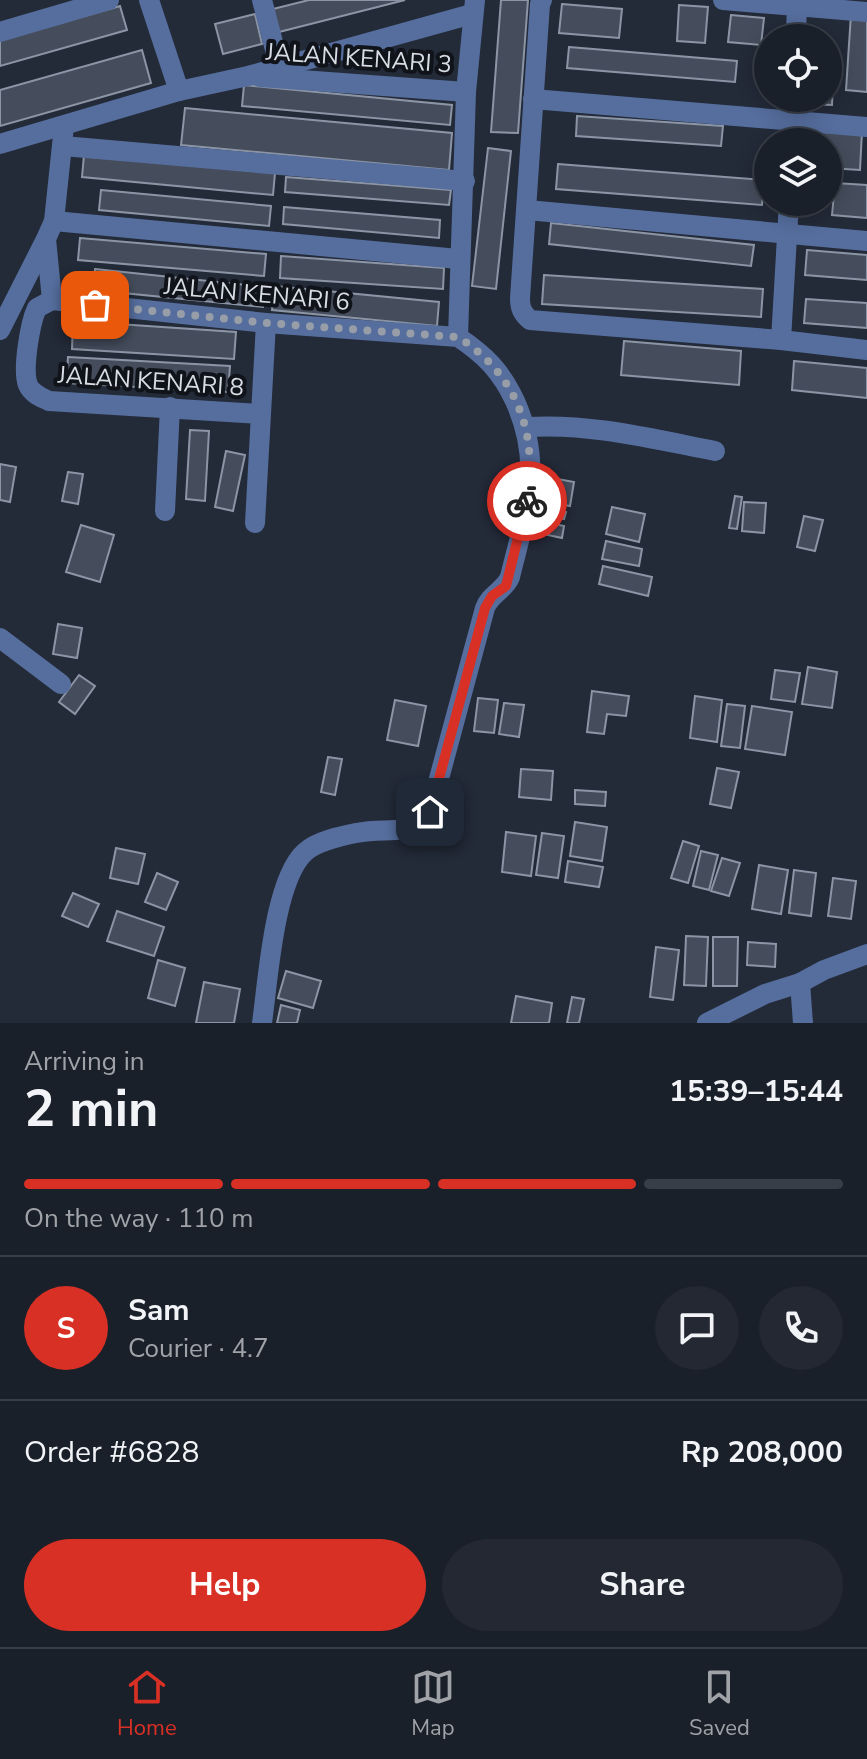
<!DOCTYPE html>
<meta charset="utf-8">
<style>
:root{--surface:#1a202a;--page:#232832;--text:#f1f3f6;--muted:#9fa3a8;--line:#383e47;--accent:#d93025}
body{margin:0;font-family:"Nunito Sans",sans-serif;background:var(--page);color:var(--text);height:100vh;display:flex;flex-direction:column;font-size:30px;white-space:nowrap}
*{box-sizing:border-box;margin:0}
p{font-size:26px;color:var(--muted)}
.icon{flex:none;width:44px;height:44px;fill:none;stroke:currentColor;stroke-width:2;stroke-linecap:round;stroke-linejoin:round}
.map{position:relative;height:1023px;overflow:hidden}
.drawer{display:flex;flex-direction:column;background:var(--surface);flex:1}
.drawer>*{flex:none}
.fabs{position:absolute;left:754px;top:24px;display:grid;gap:16px}
.fabs a{display:grid;place-items:center;width:88px;height:88px;border-radius:50%;background:var(--surface);box-shadow:0 4px 20px #0003,0 0 0 2px var(--line);font-size:40px}
.pin{position:absolute;display:grid;place-items:center;width:68px;height:68px;color:#fff;margin:-34px;border-radius:16px;box-shadow:0 4px 12px #0006}
.courier{position:absolute;display:grid;place-items:center;width:80px;height:80px;margin:-40px;border:6px solid #d93025;border-radius:50%;background:#fff;color:#222;box-shadow:0 2px 10px #0007}
.summary em{font-style:normal;font-weight:700}
.summary div{display:flex;flex-direction:column-reverse}
.summary{display:flex;align-items:center;justify-content:space-between;height:136px;padding:0 24px}
h1{font-size:52px;font-weight:700;line-height:60px}
.bar{display:grid;grid-template-columns:repeat(4,1fr);gap:12px 8px;align-content:center;height:96px;padding:0 24px}
.bar i{height:10px;border-radius:6px;background:var(--line)}
.bar .active{background:var(--accent)}
.bar p{grid-column:span 4}
.line{display:flex;align-items:center;gap:20px;padding:0 24px;border-top:2px solid var(--line)}
.line div{flex:1}
.round{display:grid;place-items:center;flex:none;width:84px;height:84px;border-radius:42px;background:var(--page)}
.cta{display:flex;gap:16px;margin-top:auto;padding:16px 24px}
.cta a{flex:1;height:92px;border-radius:48px;background:var(--accent);color:#fff;font-size:32px;font-weight:700;line-height:92px;text-align:center}
.cta a+a{background:var(--page);color:var(--text)}
.dock{display:flex;justify-content:space-around;align-items:center;height:112px;border-top:2px solid var(--line);background:var(--surface);font-size:22px;color:var(--muted)}
.dock a{display:grid;justify-items:center;gap:4px}
.dock .active{color:var(--accent)}
.map>svg:first-child{display:block}
</style>
<div class="map">
<svg width="867" height="1023" viewBox="0 0 867 1023">
<rect width="100%" height="100%" fill="#232a38"/>
<!-- building -->
<g fill="#454d5c" stroke="#8c95a5" stroke-width="2">
<polygon points="309,0 405,0 279,32 273,9"/>
<polygon points="501,0 528,0 518,133 491,132"/>
<polygon points="562,4 622,9 619,38 559,33"/>
<polygon points="679,5 708,7 705,43 677,41"/>
<polygon points="120,6 127,30 0,66 0,40"/>
<polygon points="255,14 262,44 223,54 215,24"/>
<polygon points="851,14 867,15 867,92 846,90"/>
<polygon points="731,15 764,18 761,45 728,42"/>
<polygon points="569,47 737,61 735,82 567,68"/>
<polygon points="142,50 151,83 0,126 0,90"/>
<polygon points="763,53 768,53 768,95 762,94"/>
<polygon points="828,58 834,58 832,105 807,104 807,98 828,98"/>
<polygon points="244,85 452,105 450,125 242,106"/>
<polygon points="185,108 452,133 449,170 181,145"/>
<polygon points="577,116 723,126 721,146 576,136"/>
<polygon points="810,129 862,131 860,170 828,168 828,142 810,142"/>
<polygon points="488,148 511,151 496,289 472,286"/>
<polygon points="84,155 275,173 273,195 82,177"/>
<polygon points="558,164 764,180 762,205 556,189"/>
<polygon points="286,177 451,190 449,205 285,192"/>
<polygon points="835,183 867,185 867,218 832,215"/>
<polygon points="101,190 271,206 269,226 99,210"/>
<polygon points="284,207 440,220 439,238 283,224"/>
<polygon points="551,223 754,245 751,266 549,244"/>
<polygon points="80,238 266,254 264,276 78,260"/>
<polygon points="807,250 867,255 867,280 805,275"/>
<polygon points="281,256 444,268 443,289 280,278"/>
<polygon points="95,269 266,287 263,307 93,290"/>
<polygon points="544,275 763,289 761,317 542,304"/>
<polygon points="275,286 439,302 437,326 272,310"/>
<polygon points="806,299 867,303 867,328 804,323"/>
<polygon points="73,321 236,332 234,359 72,349"/>
<polygon points="624,341 741,351 739,385 621,375"/>
<polygon points="68,357 230,366 228,392 66,383"/>
<polygon points="794,361 867,368 867,398 792,390"/>
<polygon points="190,430 209,431 205,501 186,499"/>
<polygon points="226,451 245,455 233,511 215,507"/>
<polygon points="0,464 16,467 10,502 0,500"/>
<polygon points="68,472 83,474 78,504 62,501"/>
<polygon points="536,475 574,482 570,506 532,499"/>
<polygon points="735,496 742,497 737,529 729,528"/>
<polygon points="744,502 766,503 764,533 742,531"/>
<polygon points="531,505 566,512 564,519 529,512"/>
<polygon points="612,507 645,514 639,542 606,534"/>
<polygon points="804,516 823,520 815,551 797,547"/>
<polygon points="528,518 564,526 562,538 525,530"/>
<polygon points="81,525 114,535 100,582 66,572"/>
<polygon points="606,541 642,549 639,566 602,559"/>
<polygon points="603,566 652,577 648,596 599,584"/>
<polygon points="58,624 82,628 77,658 53,654"/>
<polygon points="808,667 837,672 832,708 802,704"/>
<polygon points="775,670 800,673 795,702 771,699"/>
<polygon points="79,675 95,686 75,714 59,702"/>
<polygon points="592,691 629,696 626,716 607,714 604,734 587,732"/>
<polygon points="695,696 722,700 717,742 690,738"/>
<polygon points="478,698 498,700 494,733 474,731"/>
<polygon points="395,700 426,706 418,746 387,740"/>
<polygon points="504,703 524,705 519,737 499,734"/>
<polygon points="727,704 745,706 740,748 721,746"/>
<polygon points="752,706 792,712 785,755 745,749"/>
<polygon points="328,757 342,759 335,795 321,792"/>
<polygon points="717,768 739,772 731,808 710,804"/>
<polygon points="521,769 553,771 551,800 519,797"/>
<polygon points="575,790 606,792 605,806 575,804"/>
<polygon points="575,822 607,827 602,861 570,856"/>
<polygon points="506,832 536,836 531,876 502,872"/>
<polygon points="542,833 564,836 558,878 536,875"/>
<polygon points="683,841 699,846 688,883 671,878"/>
<polygon points="116,848 145,854 138,884 110,878"/>
<polygon points="701,851 718,855 709,890 693,886"/>
<polygon points="722,858 740,863 729,896 711,891"/>
<polygon points="568,861 603,867 599,887 565,882"/>
<polygon points="759,865 788,870 781,914 752,909"/>
<polygon points="794,870 816,873 811,916 789,913"/>
<polygon points="157,873 178,882 166,910 145,902"/>
<polygon points="833,878 856,881 851,919 828,916"/>
<polygon points="73,893 99,904 88,927 62,916"/>
<polygon points="117,911 164,927 154,956 107,941"/>
<polygon points="686,936 708,937 706,986 684,985"/>
<polygon points="713,937 738,937 737,986 713,986"/>
<polygon points="748,942 776,944 775,967 747,965"/>
<polygon points="656,947 679,950 673,1000 650,997"/>
<polygon points="158,960 185,968 175,1006 148,998"/>
<polygon points="286,971 321,981 313,1008 278,998"/>
<polygon points="204,982 240,989 234,1023 196,1023"/>
<polygon points="516,996 552,1003 549,1023 511,1023"/>
<polygon points="572,997 584,999 579,1023 567,1023"/>
<polygon points="281,1005 300,1010 297,1023 277,1023"/>
</g>
<g fill="none" stroke-linecap="round" stroke-linejoin="round">
<!-- minor -->
<g stroke="#566e9e" stroke-width="20">
<polyline points="149,0 179,91"/>
<polyline points="262,0 279,65"/>
<path d="M 542,0 L 540,4 L 520,298 C 520,308 522,313 530,320 L 781,340 L 867,350"/>
<polyline points="723,0 867,12"/>
<polyline points="0,32 109,0"/>
<polyline points="796,38 797,0"/>
<polyline points="260,77 466,92"/>
<polyline points="533,99 867,127"/>
<path d="M 64,126 L 54,221 L 46,239 L 52,300 L 37,308 C 30,323 22,370 28,385 C 32,394 41,397 49,401 L 260,414"/>
<polyline points="792,142 794,98"/>
<polyline points="0,144 179,91 248,76 472,14"/>
<polyline points="63,146 465,181"/>
<polyline points="527,210 867,241"/>
<polyline points="54,221 458,259"/>
<path d="M 52,300 L 266,323 L 458,337 C 485,355 501,371 515,401 C 544,466 526,511 510,577 C 504,591 490,594 485,608 L 430,812 C 402,839 390,826 356,833 C 341,836 317,841 305,852 C 274,880 268,981 262,1023"/>
<polyline points="0,330 45,241"/>
<polyline points="458,337 466,92 475,0"/>
<polyline points="781,340 789,202"/>
<path d="M 527,427 C 590,423 653,439 715,451"/>
<polyline points="165,511 170,407"/>
<polyline points="255,523 266,323"/>
<polyline points="0,638 61,684"/>
<polyline points="800,983 803,1023"/>
<polyline points="707,1023 765,994 800,983 824,970 867,954"/>
</g>
</g>
<g fill="none" stroke-linecap="round" stroke-linejoin="round">
<!-- done -->
<path stroke="#989ea8" stroke-width="8" stroke-dasharray="0 14.4" d="M 95,305 L 266,323 L 458,337 C 517,375 538,432 527,501"/>
<!-- route -->
<polyline stroke="#d93025" stroke-width="10" points="430,812 485,608 492,596 506,586 527,501"/>
</g>
<g text-anchor="middle" dominant-baseline="central" stroke-width="8" stroke-linejoin="round" paint-order="stroke">
<!-- street labels -->
<g font-size="24" fill="#d7dce5" stroke="#101319">
<text transform="translate(359 58) rotate(4)">JALAN KENARI 3</text>
<text transform="translate(257 294) rotate(5)">JALAN KENARI 6</text>
<text transform="translate(151 381) rotate(4)">JALAN KENARI 8</text>
</g>
</g>
</svg>
<div class="fabs">
<a><svg class="icon" aria-label="locate" viewBox="0 0 24 24"><circle cx="12" cy="12" r="6"/><path d="M12 2v4M12 18v4M2 12h4M18 12h4"/></svg></a>
<a><svg class="icon" aria-label="layers" viewBox="0 0 24 24"><path d="M12 4l9 5-9 5-9-5zM3 14l9 5 9-5"/></svg></a>
</div>
<div class="pin" style="left:95px;top:305px;background:#ea580c"><svg class="icon" aria-label="bag" viewBox="0 0 24 24"><path d="M5 8h14l-1 12H6zM9 8a3 3 0 0 1 6 0"/></svg></div>
<div class="pin" style="left:430px;top:812px;background:#1f2937"><svg class="icon" aria-label="home" viewBox="0 0 24 24"><path d="M3 11l9-7 9 7M6 9v11h12V9"/></svg></div>
<div class="courier" style="left:527px;top:501px"><svg class="icon" aria-label="bike" viewBox="0 0 24 24"><circle cx="6" cy="16" r="4"/><circle cx="18" cy="16" r="4"/><path d="M6 16l4-8h5l3 8M10 8l3 8H6M13 5h3"/></svg></div>
</div>
<section class="drawer">
<div class="summary"><div><h1>2 min</h1><p>Arriving in</p></div><em>15:39–15:44</em></div>
<div class="bar"><i class="active"></i><i class="active"></i><i class="active"></i><i></i><p>On the way · 110 m</p></div>
<div class="line" style="height:144px"><b class="round" style="background:var(--accent);color:#fff">S</b><div><b>Sam</b><p>Courier · 4.7</p></div><a class="round"><svg class="icon" aria-label="chat" viewBox="0 0 24 24"><path d="M4 5h16v11H9l-5 4z"/></svg></a><a class="round"><svg class="icon" aria-label="phone" viewBox="0 0 24 24"><path d="M5 4h4l2 5-3 2q2 4 5 5l2-3 5 2v4C11 20 4 13 5 4z"/></svg></a></div>
<div class="line" style="height:104px"><div>Order #6828</div><b>Rp 208,000</b></div>
<div class="cta"><a>Help</a><a>Share</a></div>
</section>
<nav class="dock">
<a class="active"><svg class="icon" aria-label="home" viewBox="0 0 24 24"><path d="M3 11l9-7 9 7M6 9v11h12V9"/></svg>Home</a>
<a><svg class="icon" aria-label="map" viewBox="0 0 24 24"><path d="M3 6l6-2 6 2 6-2v14l-6 2-6-2-6 2zM9 4v14M15 6v14"/></svg>Map</a>
<a><svg class="icon" aria-label="saved" viewBox="0 0 24 24"><path d="M7 4h10v16l-5-4-5 4z"/></svg>Saved</a>
</nav>
